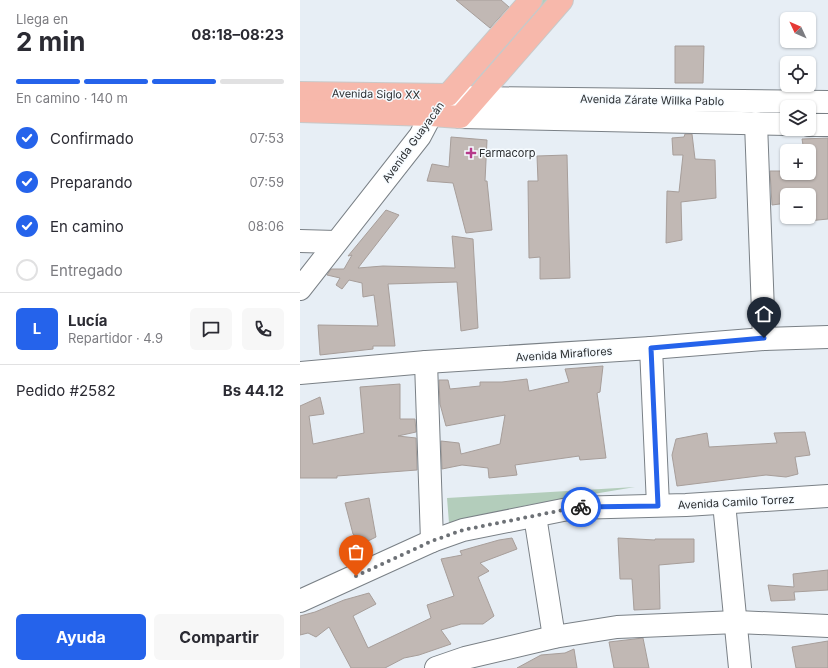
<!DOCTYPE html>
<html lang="es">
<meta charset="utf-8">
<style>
:root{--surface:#fff;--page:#f7f7f7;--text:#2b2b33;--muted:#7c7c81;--line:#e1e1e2;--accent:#2563eb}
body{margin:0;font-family:Inter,sans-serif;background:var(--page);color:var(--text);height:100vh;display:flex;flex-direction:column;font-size:15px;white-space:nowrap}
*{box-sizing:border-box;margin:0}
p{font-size:13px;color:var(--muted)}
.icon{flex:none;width:22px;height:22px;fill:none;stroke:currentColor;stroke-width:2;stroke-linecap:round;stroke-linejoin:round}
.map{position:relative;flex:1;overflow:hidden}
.sheet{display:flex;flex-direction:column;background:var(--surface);width:300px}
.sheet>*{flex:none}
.needle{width:26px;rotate:314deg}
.tools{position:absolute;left:480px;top:12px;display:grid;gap:8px}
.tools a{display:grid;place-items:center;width:36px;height:36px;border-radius:6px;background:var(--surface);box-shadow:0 1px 3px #0004;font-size:20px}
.pin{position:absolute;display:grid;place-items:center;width:34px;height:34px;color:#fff;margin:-41px -17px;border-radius:50% 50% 50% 0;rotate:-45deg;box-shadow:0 0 4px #0007}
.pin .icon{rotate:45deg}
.courier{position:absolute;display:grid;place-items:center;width:40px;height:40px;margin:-20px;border:3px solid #2563eb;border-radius:50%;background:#fff;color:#222;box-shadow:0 1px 5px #0007}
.head em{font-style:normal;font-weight:700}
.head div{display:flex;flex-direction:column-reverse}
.head{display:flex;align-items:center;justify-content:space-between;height:68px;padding:0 16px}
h1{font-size:26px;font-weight:700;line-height:30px}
.bar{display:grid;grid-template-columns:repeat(4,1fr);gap:6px 4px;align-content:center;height:48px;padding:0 16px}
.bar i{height:5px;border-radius:3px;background:var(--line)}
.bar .current{background:var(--accent)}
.bar p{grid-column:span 4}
.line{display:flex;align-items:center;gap:10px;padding:0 16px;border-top:1px solid var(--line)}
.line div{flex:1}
.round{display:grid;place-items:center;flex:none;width:42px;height:42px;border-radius:6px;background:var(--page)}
ol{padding:0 16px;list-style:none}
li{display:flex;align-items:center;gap:12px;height:44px}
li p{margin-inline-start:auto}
li .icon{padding:4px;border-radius:50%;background:var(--accent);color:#fff;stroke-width:4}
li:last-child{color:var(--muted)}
li i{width:22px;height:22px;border:2px solid var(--line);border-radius:50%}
.button{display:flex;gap:8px;margin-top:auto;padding:8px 16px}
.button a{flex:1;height:46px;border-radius:6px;background:var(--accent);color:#fff;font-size:16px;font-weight:700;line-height:46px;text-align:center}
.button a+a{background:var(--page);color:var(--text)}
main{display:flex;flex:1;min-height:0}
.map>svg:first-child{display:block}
</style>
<main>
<section class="sheet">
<div class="head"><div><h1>2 min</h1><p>Llega en</p></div><em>08:18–08:23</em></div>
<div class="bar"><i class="current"></i><i class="current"></i><i class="current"></i><i></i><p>En camino · 140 m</p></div>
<ol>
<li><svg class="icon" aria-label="check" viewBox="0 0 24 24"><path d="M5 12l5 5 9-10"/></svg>Confirmado<p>07:53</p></li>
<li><svg class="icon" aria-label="check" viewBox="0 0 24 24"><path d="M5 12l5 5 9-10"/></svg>Preparando<p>07:59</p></li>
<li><svg class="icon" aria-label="check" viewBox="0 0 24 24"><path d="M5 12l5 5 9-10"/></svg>En camino<p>08:06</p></li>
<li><i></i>Entregado</li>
</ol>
<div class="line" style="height:72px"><b class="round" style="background:var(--accent);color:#fff">L</b><div><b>Lucía</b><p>Repartidor · 4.9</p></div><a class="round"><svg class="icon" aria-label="chat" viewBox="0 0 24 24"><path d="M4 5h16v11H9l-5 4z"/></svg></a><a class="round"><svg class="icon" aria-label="phone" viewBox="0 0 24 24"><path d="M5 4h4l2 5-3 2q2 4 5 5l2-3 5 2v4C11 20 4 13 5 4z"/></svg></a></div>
<div class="line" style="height:52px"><div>Pedido #2582</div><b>Bs 44.12</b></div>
<div class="button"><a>Ayuda</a><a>Compartir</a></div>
</section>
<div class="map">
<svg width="528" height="668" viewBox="0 0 528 668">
<rect width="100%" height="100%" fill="#e7eef5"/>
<!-- green -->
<g fill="#b3cdbb">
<polygon points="241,0 250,0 177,83 172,78"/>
<polygon points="335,487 228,505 149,523 147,498"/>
</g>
<!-- building -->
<g fill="#c1b8b4" stroke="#a79e9a">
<polygon points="156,0 201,0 209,7 190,28"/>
<polygon points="375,46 404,46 403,83 375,83"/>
<polygon points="385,134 392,134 395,159 415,160 416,198 381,202 382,240 366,243 367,191 379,192 383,155 373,155 372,138 384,137"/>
<polygon points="151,137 187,140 185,181 187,181 192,230 166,233 153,183 127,181 132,164 149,167"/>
<polygon points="528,138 528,219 508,221 508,217 509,217 509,195 487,195 487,203 472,205 470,171 487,171 487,173 509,173 509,151 504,151 502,139"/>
<polygon points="267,155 270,278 240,279 240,257 229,258 228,181 238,181 237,156"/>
<polygon points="86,210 99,215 58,268 83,266 155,268 152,236 173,239 178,328 161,331 157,282 88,284 95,346 73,346 73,349 20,355 18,325 78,326 74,295 63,297 62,283 49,280 42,289 36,285 40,278 27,275 31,269 44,269 52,255 48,256"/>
<polygon points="303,366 300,392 297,393 306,458 280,460 279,456 215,465 217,475 189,478 188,468 162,465 142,469 141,441 159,443 161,454 200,444 205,415 146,426 140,404 139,380 148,380 150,389 180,386 180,382 202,382 227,379 229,391 269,382 265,369"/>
<polygon points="100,384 100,419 115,419 116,432 98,436 116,438 117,470 37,476 37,478 0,478 0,406 20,397 24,414 9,416 13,444 64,433 60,387"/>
<polygon points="505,432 510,455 495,457 498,474 486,477 466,475 377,486 372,455 376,439 407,433 409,447 477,443 474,433"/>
<polygon points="69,498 76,537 64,543 53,534 45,503"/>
<polygon points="212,538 217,549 180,563 189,571 178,577 194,616 183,624 161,624 141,630 151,644 119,655 104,658 85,668 51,668 29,627 16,637 8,633 0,635 0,616 15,612 44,600 69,593 76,604 53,616 68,648 131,618 127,605 154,596 141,559 162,555 160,551 199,540"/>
<polygon points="318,538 355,540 355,539 394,539 394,562 359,565 360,609 334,610 332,579 320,579"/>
<polygon points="528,570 528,590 494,592 495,600 471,601 468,585 494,587 493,574"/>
<polygon points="343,638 349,668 314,668 309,642"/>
<polygon points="528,641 528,668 496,668 492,647"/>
<polygon points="274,649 277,668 217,668 241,655 265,653"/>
</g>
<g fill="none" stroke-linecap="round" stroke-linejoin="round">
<defs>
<g id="minor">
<polyline points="160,117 487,124"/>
<polyline points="456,123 464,339"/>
<polyline points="509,125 528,125"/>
<polyline points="0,241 36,242"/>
<polyline points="0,289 120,136 131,115 148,95 176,98 528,102"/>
<polyline points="351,348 358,505"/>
<polyline points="126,362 132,541"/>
<polyline points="0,373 126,362 351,348 464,339 528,337"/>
<polyline points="424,503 440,668"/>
<polyline points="235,516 254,637"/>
<polyline points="0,601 132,541 163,530 273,508 386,505 528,496"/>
<polyline points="136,668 165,658 254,637 317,627 437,622 528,626"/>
</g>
<g id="highway">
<polyline points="0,93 148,95 231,0"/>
<polyline points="0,111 131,115 160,117 262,0"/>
</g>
</defs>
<!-- minor casing -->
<use href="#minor" stroke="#7a8086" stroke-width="24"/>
<!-- highway casing -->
<use href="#highway" stroke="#c8c9c9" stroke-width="24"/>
<!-- minor -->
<use href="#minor" stroke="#fff" stroke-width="22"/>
<!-- highway -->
<use href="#highway" stroke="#f7b8ab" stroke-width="22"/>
</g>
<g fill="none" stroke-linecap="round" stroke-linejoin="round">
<!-- done -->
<polyline stroke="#6d7176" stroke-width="4" stroke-dasharray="0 7.2" points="56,576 132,541 163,530 273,508 281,507"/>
<!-- route -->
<polyline stroke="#2563eb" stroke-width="5" points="281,507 358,506 351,348 464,338"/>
</g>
<!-- markers -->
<path fill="#b63a8a" stroke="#f6fbff" stroke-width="1.5" d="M169 147h4v4h4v4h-4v4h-4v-4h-4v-4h4z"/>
<g text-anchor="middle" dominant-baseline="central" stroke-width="3" stroke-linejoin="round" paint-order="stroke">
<!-- street labels -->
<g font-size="11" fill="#2b2e31" stroke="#f6fbff">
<text transform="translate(76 94) rotate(1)">Avenida Siglo XX</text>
<text transform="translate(352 100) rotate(1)">Avenida Zárate Willka Pablo</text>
<text transform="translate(113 142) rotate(-54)">Avenida Guayacán</text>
<text transform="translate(264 354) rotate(-4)">Avenida Miraflores</text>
<text transform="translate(436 502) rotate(-3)">Avenida Camilo Torrez</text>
</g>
<!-- poi labels -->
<g font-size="11" fill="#2b2e31" stroke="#f6fbff" text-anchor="start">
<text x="179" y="153">Farmacorp</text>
</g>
</g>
</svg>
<div class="tools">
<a><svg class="needle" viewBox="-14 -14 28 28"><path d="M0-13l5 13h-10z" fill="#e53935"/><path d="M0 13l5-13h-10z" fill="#7c7c81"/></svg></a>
<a><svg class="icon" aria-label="locate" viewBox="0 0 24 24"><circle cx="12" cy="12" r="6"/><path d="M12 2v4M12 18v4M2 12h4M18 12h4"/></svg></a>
<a><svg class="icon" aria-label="layers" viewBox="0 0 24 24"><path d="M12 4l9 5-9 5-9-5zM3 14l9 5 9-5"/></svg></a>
<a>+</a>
<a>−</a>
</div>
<div class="pin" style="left:56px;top:576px;background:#ea580c"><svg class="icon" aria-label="bag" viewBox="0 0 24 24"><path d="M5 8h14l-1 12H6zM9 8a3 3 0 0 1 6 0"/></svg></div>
<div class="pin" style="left:464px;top:338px;background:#1f2937"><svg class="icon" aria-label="home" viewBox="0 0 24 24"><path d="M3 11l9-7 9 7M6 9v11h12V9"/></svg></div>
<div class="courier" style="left:281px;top:507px"><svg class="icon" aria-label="bike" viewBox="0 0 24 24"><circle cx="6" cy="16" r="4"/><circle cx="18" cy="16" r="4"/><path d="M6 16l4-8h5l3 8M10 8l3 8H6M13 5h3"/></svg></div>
</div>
</main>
